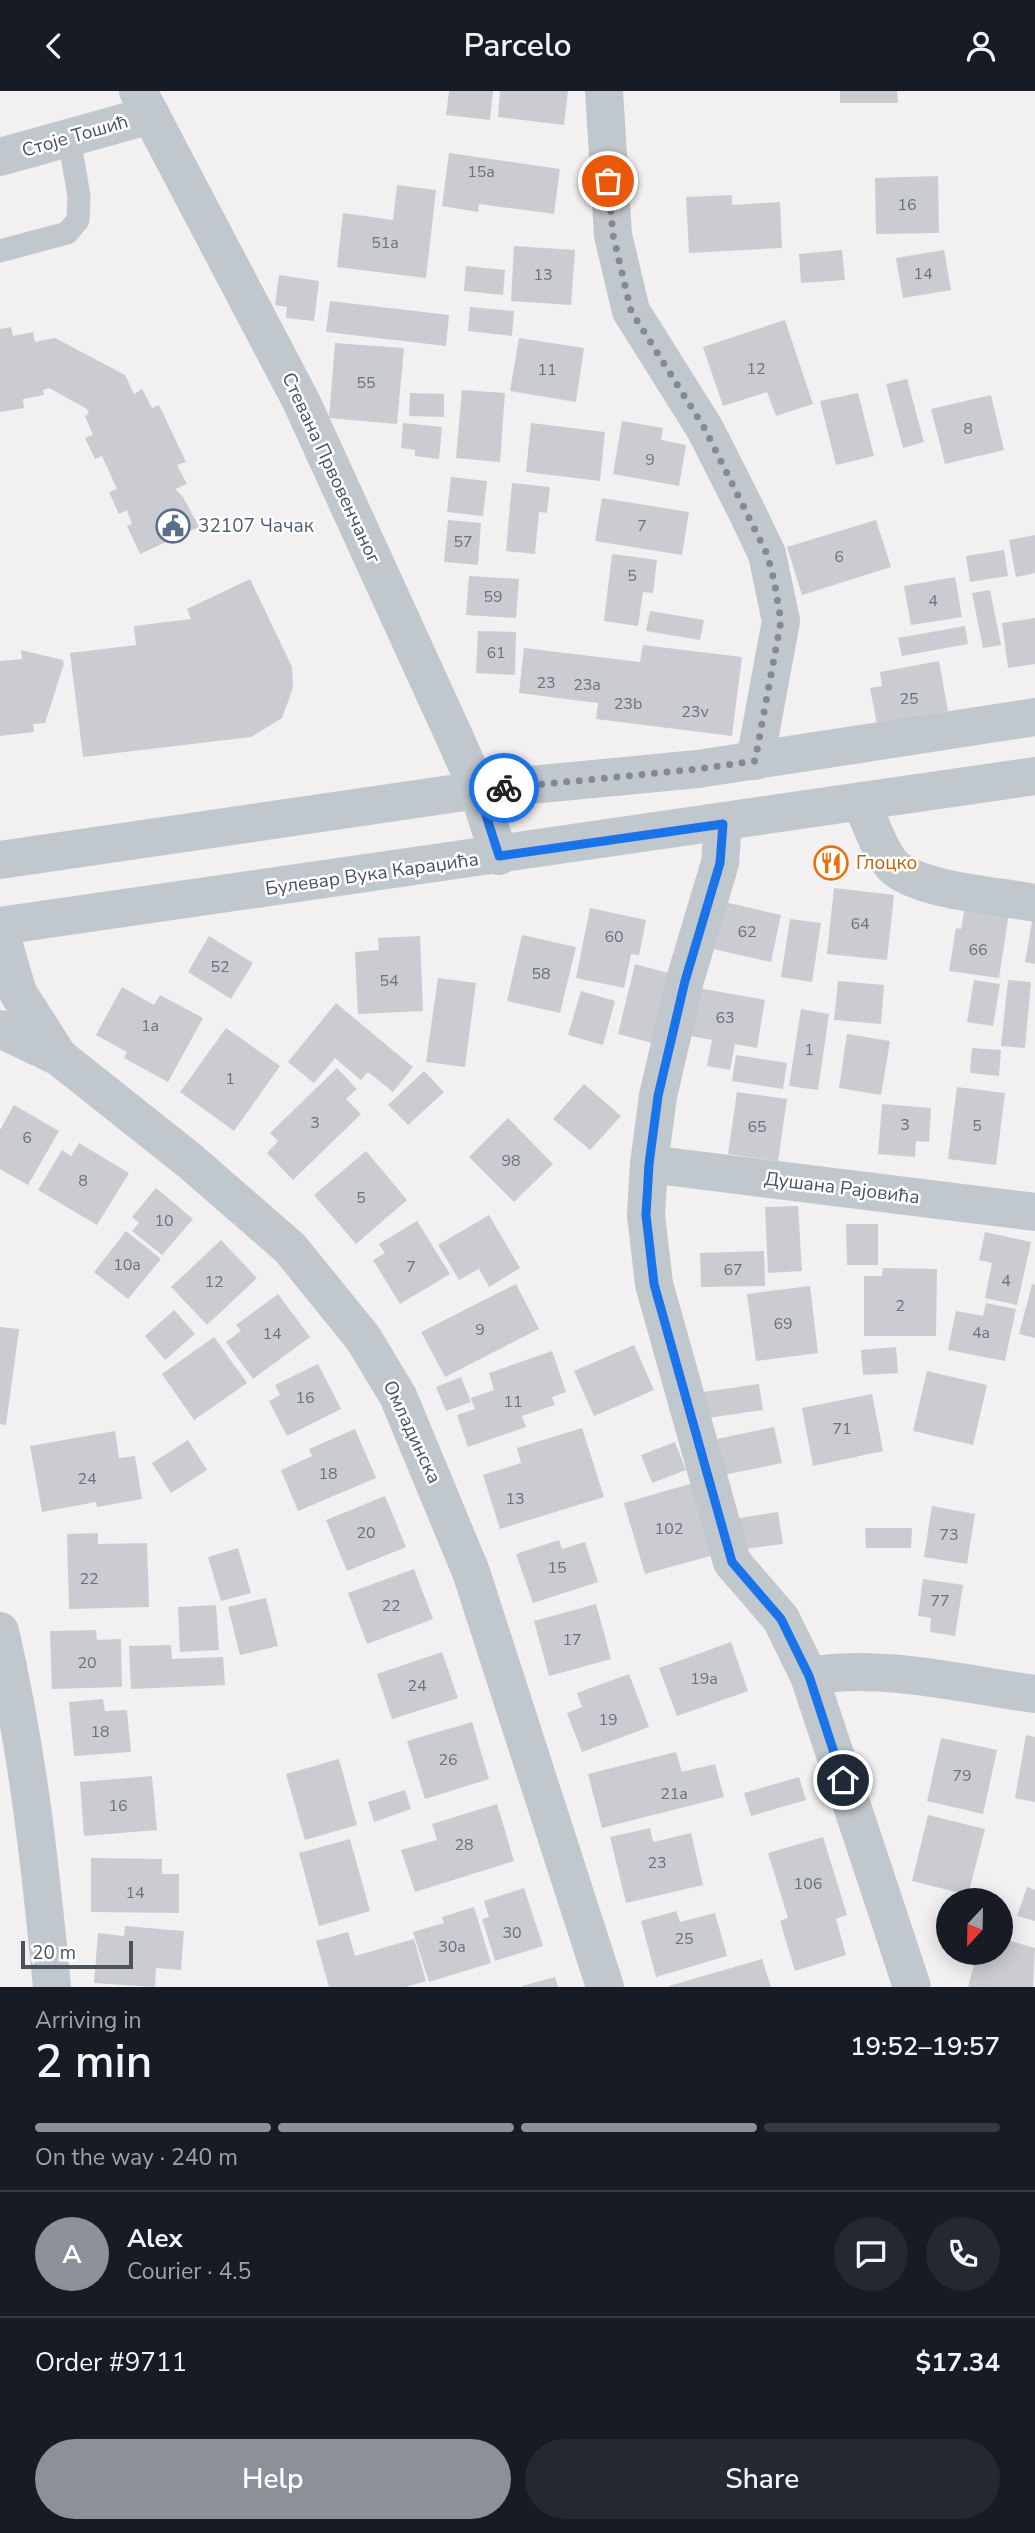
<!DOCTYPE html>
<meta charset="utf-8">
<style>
:root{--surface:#171b24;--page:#242831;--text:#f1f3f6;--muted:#9ea1a6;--line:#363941;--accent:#8c9099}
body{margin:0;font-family:"Nunito Sans",sans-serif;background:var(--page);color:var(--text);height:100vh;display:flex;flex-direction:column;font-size:26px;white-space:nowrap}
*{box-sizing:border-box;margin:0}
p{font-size:23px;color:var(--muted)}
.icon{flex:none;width:38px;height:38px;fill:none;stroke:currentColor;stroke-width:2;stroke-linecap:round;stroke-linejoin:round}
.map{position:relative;height:1896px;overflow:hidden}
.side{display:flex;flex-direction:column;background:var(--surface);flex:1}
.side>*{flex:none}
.needle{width:46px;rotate:202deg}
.controls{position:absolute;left:936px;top:1797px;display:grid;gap:14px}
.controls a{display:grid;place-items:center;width:77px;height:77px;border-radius:50%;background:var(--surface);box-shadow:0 4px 18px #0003;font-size:35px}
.scale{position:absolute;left:21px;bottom:18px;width:112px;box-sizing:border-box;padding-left:7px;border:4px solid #4a535c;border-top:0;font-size:19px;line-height:24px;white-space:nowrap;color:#4a535c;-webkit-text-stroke:5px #fff;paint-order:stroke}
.pin{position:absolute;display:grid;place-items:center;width:60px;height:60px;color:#fff;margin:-30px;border:4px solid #fff;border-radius:50%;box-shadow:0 2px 7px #0007}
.courier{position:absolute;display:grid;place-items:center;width:70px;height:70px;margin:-35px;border:5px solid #1a73e8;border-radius:50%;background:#fff;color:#222;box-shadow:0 2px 9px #0007}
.headline em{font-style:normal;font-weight:600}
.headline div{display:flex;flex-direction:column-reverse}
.headline{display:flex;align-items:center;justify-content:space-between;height:119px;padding:0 35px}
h1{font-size:46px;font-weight:600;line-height:52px}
.bar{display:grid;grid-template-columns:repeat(4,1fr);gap:10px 7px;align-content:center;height:84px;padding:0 35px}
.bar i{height:9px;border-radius:5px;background:var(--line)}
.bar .current{background:var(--accent)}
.bar p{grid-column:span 4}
.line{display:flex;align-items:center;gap:18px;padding:0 35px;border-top:2px solid var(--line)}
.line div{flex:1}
.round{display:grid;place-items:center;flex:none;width:74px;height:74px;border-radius:37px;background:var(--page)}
.cta{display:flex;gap:14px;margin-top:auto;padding:14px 35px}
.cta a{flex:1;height:80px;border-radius:42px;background:var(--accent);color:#fff;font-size:28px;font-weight:600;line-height:80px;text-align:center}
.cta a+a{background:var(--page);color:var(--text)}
header{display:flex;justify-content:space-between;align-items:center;height:91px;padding:0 35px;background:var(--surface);font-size:32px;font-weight:600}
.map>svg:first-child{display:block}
</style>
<header><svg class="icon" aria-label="back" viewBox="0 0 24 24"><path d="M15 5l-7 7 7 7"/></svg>Parcelo<svg class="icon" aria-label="person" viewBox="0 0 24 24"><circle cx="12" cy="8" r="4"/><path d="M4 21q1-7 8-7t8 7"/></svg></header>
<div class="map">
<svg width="1035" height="1896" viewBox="0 0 1035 1896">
<rect width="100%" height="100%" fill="#f2f0f0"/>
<!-- building -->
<g fill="#cbccd2">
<polygon points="449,0 493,0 490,29 446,24"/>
<polygon points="500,0 568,0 564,34 498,26"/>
<polygon points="840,0 897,0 898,12 840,12"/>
<polygon points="449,62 560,78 554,123 479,113 478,121 442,115"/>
<polygon points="938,85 939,142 876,143 875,87"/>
<polygon points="397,94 436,99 426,187 337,176 343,122 393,129"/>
<polygon points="732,104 732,114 780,111 782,157 689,162 686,106"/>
<polygon points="514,155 575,159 571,214 511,210"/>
<polygon points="842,159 845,189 801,192 799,163"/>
<polygon points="944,159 951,199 903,207 896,167"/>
<polygon points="466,175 505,179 503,204 464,200"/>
<polygon points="279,184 319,190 314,230 286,227 287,216 275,214"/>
<polygon points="330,210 449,224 446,255 326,241"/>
<polygon points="470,216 514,220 512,245 468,240"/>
<polygon points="785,229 813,313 776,325 767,301 723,315 703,256"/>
<polygon points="11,236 13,245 33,241 35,251 55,247 125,284 134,303 142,298 152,317 159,314 186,371 177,374 187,393 175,398 183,406 199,436 140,463 127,435 132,433 127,419 119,423 109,401 117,398 102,365 95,368 85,347 93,344 85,325 89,323 87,318 49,297 43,299 44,304 23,308 24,317 0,321 0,238"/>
<polygon points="519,247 584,257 576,311 510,300"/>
<polygon points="335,252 404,257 397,333 329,327"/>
<polygon points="907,288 924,351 903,357 886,293"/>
<polygon points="462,299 505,302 500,371 456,367"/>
<polygon points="410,302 444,303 444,326 409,325"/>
<polygon points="858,302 874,365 836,374 820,310"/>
<polygon points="991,304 1004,359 945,373 931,318"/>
<polygon points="622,330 663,337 661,349 686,354 679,395 613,383"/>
<polygon points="403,332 442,336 439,368 415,365 415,359 401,357"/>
<polygon points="531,332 605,341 600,390 526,381"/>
<polygon points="451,386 487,390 483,425 447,421"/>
<polygon points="512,392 550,396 547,422 539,421 535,463 506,460"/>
<polygon points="602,407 689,421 682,464 595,450"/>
<polygon points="448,429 481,432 478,474 444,471"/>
<polygon points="876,429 891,476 802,504 787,456"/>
<polygon points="1035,444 1035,482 1016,486 1009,449"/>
<polygon points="1004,459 1008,485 970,491 966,465"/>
<polygon points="612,463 657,469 653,502 643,501 638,535 604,530"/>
<polygon points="469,485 519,488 516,527 466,524"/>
<polygon points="955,486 962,526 911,534 904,495"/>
<polygon points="250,488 292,576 293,597 282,627 251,646 83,666 70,562 136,554 134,535 191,528 187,518"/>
<polygon points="990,499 1001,554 983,557 972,502"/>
<polygon points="650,520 704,529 700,549 646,540"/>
<polygon points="1035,527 1035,573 1008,577 1002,532"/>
<polygon points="965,535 968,553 902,565 898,547"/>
<polygon points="478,540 516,541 515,584 476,582"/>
<polygon points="643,554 742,566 732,645 596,628 598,612 519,602 524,557 640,571"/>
<polygon points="21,559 63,569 64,573 45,632 33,633 34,641 0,645 0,570 22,568"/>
<polygon points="939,570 948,620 877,633 870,597 882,595 880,581"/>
<polygon points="834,797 894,804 887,869 827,863"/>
<polygon points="724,811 781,824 771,871 713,858"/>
<polygon points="965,816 1009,822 999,887 949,880 956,837 961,838"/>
<polygon points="590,817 646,829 639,864 631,863 624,897 576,887"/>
<polygon points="790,828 821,832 812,891 781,886"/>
<polygon points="1032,831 1035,831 1035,873 1025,871"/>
<polygon points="522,844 576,856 560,922 507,910"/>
<polygon points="209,845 253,872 231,908 188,881"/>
<polygon points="420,845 423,920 358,923 355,861 379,859 378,847"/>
<polygon points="635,873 672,883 656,953 618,943"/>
<polygon points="438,887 476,892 465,976 426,971"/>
<polygon points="974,889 1000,893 993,935 967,931"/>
<polygon points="1008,889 1031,891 1025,957 1001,955"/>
<polygon points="838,890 884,894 881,933 834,929"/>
<polygon points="122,896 154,914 160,904 203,927 168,991 124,967 127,961 96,944"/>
<polygon points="693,896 765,909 757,957 735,953 730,979 707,975 712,949 685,944"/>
<polygon points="581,900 615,910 603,954 568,944"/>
<polygon points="336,912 413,976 393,1001 368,981 361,989 335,967 314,992 288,971"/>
<polygon points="801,918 829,923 818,999 789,995"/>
<polygon points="226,937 280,975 234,1040 180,1001"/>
<polygon points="847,943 890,950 881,1004 839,997"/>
<polygon points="972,957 1001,959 999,985 970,982"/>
<polygon points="736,964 787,972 783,998 732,990"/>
<polygon points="337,977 357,998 346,1008 361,1023 293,1089 267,1062 278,1050 270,1042"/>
<polygon points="424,980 444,1001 408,1034 388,1014"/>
<polygon points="584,993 621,1025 590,1059 553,1028"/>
<polygon points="957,996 1005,1002 996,1074 948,1068"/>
<polygon points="737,1001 787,1008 778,1070 728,1063"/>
<polygon points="882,1013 931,1017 929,1051 916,1050 915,1066 878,1063"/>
<polygon points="14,1014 59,1040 28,1094 0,1078 0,1039"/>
<polygon points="508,1027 553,1073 514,1111 469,1066"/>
<polygon points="79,1052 129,1082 97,1134 38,1099 62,1059 71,1065"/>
<polygon points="366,1060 407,1109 356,1153 314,1104"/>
<polygon points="156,1097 193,1128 162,1164 132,1140 139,1132 132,1126"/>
<polygon points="798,1115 802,1180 768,1182 765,1116"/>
<polygon points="489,1124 520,1177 489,1196 479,1178 459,1189 438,1154"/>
<polygon points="417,1130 450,1183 400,1213 373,1169 385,1162 379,1153"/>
<polygon points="846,1133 878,1133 878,1174 847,1174"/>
<polygon points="126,1140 161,1168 128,1208 94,1181"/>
<polygon points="985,1141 1031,1151 1017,1214 985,1207 992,1172 979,1169"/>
<polygon points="221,1149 257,1187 207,1234 171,1196"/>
<polygon points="764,1160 765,1195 701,1196 700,1162"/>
<polygon points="883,1177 937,1178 936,1245 864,1245 864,1185 882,1185"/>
<polygon points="516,1193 539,1238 445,1286 421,1241"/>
<polygon points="1032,1193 1035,1194 1035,1247 1019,1243"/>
<polygon points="810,1195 818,1262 756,1270 747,1203"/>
<polygon points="278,1203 310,1246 253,1288 226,1251 241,1240 236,1234"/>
<polygon points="986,1212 1016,1218 1005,1270 948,1259 956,1220 983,1225"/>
<polygon points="174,1219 195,1243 165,1269 145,1245"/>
<polygon points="0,1236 19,1238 6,1334 0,1333"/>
<polygon points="214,1246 247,1292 194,1329 162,1283"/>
<polygon points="634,1254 654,1299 594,1325 574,1280"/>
<polygon points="896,1256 898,1282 863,1284 861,1259"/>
<polygon points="552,1260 566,1301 552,1306 555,1314 522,1325 526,1336 468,1356 457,1324 475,1318 471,1307 494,1299 489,1282"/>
<polygon points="318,1273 341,1318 287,1345 269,1310 280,1304 275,1294"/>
<polygon points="927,1280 987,1294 973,1354 913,1340"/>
<polygon points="461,1286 471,1311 446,1320 436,1296"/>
<polygon points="759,1293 763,1319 700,1328 696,1302"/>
<polygon points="872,1303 883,1360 813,1375 802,1317"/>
<polygon points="774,1336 782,1372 724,1384 717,1348"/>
<polygon points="582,1337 604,1406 500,1438 483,1384 521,1372 517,1357"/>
<polygon points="355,1338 376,1387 298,1420 281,1379 312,1365 309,1358"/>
<polygon points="115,1340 119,1367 135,1365 142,1408 97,1416 96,1411 42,1421 30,1355"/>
<polygon points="188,1349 207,1379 171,1402 152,1372"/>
<polygon points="675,1351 686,1379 652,1392 641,1364"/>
<polygon points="693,1392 714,1464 645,1483 624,1412"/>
<polygon points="385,1405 406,1456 347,1480 326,1429"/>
<polygon points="932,1415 975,1423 967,1473 924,1466"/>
<polygon points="778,1421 783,1453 737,1459 732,1428"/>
<polygon points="865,1437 912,1437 911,1457 866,1457"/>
<polygon points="98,1442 98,1453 147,1452 149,1516 69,1518 67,1443"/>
<polygon points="559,1449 562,1458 585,1451 598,1491 533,1512 516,1463"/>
<polygon points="238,1457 251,1502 221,1510 208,1466"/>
<polygon points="414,1478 433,1528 367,1553 348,1502"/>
<polygon points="923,1488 963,1494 955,1545 930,1541 931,1527 918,1525"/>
<polygon points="266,1507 278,1555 240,1564 228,1516"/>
<polygon points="596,1513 611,1568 549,1585 534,1530"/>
<polygon points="216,1514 219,1559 180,1561 178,1516"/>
<polygon points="96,1539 97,1549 121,1548 122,1596 52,1598 50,1540"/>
<polygon points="731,1551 748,1600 677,1625 659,1577"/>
<polygon points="171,1554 172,1568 223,1566 225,1594 131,1598 129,1555"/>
<polygon points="442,1561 458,1607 392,1628 377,1583"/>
<polygon points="629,1583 649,1636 582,1661 567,1622 582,1616 577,1602"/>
<polygon points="103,1608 105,1620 127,1619 131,1661 74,1665 69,1611"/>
<polygon points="472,1631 489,1688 425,1708 407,1650"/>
<polygon points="1026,1644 1035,1646 1035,1711 1015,1707"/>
<polygon points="941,1647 997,1659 983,1723 927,1710"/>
<polygon points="676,1661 682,1681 715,1673 724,1706 602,1737 588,1683"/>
<polygon points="339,1668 357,1734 305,1749 286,1683"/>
<polygon points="152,1685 157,1739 84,1745 80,1691"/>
<polygon points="799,1686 806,1709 751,1725 744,1702"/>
<polygon points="405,1699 411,1718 374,1731 368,1711"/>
<polygon points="497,1713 514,1770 415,1801 401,1759 437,1749 432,1733"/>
<polygon points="928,1724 985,1738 968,1804 912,1790"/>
<polygon points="650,1737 653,1751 691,1742 703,1794 626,1812 610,1746"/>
<polygon points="823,1746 847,1824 836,1828 846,1864 795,1880 780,1830 788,1827 768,1762"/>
<polygon points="350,1748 370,1820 319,1835 299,1762"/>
<polygon points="91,1767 162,1768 162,1783 179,1783 179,1822 91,1821"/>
<polygon points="1027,1796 1035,1799 1035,1830 1017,1825"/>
<polygon points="524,1797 543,1855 495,1870 482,1828 489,1826 484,1810"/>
<polygon points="474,1816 491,1872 429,1891 413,1841 444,1832 442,1826"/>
<polygon points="676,1820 680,1831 715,1822 727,1865 656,1886 641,1830"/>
<polygon points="125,1835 184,1840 181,1879 156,1877 155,1896 94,1892 98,1842 124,1845"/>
<polygon points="348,1841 355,1865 414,1848 426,1890 406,1896 329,1896 316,1850"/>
<polygon points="1001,1847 1035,1857 1033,1896 968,1896 977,1862 1001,1862"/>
<polygon points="762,1868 771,1896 669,1896 669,1895"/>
<polygon points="555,1886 558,1896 522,1896 522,1895"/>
</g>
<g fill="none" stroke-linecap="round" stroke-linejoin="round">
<!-- service -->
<polyline stroke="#c0c7cd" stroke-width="23" points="0,160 67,142 78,129 79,105 69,47"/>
<!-- minor -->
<g stroke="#c0c7cd" stroke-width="38">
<polyline points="604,0 613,144 631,220 705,338 745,417 767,463 781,530 755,670"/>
<polyline points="0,66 151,24"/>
<path d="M 861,712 C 871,731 879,760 893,775 C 918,800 1000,805 1035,812"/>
<polyline points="723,732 720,772 685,889 658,1005 649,1073 646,1124 654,1193 732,1471 781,1528 809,1585 912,1896"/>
<polyline points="0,841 18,902 59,966"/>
<polyline points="0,938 59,966 190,1070 290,1157 363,1247 398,1305 471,1481 605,1896"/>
<polyline points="649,1073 1035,1121"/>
<path d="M 0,1540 C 28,1661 40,1772 52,1896"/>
<path d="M 809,1585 C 882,1572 961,1593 1035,1603"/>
</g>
<!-- tertiary -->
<g stroke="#c0c7cd" stroke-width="38">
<polyline points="138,0 301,310 454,645 478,699 499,765"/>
<polyline points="0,769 478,699 698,678 1035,626"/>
<polyline points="0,835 1035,685"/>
</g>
</g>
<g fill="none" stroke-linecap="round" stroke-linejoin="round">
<!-- done -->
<polyline stroke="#858a90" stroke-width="7" stroke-dasharray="0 12.6" points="504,697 698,678 755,670 781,530 774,489 767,463 705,338 631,220 613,144 608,90"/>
<!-- route -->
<polyline stroke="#1a73e8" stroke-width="9" points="504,697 478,699 499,765 723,733 720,772 685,890 658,1005 649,1073 646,1124 654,1193 732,1471 781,1528 809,1585 843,1689"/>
</g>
<!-- icons -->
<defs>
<symbol id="civic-ring" viewBox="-11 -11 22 22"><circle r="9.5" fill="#fff" stroke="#5c6f8a" stroke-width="1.5"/><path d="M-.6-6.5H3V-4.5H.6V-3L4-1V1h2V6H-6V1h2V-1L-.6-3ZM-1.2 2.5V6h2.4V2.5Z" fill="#5c6f8a"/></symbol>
<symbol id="restaurant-ring" viewBox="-11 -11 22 22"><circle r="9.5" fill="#fff" stroke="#e8710a" stroke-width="1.5"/><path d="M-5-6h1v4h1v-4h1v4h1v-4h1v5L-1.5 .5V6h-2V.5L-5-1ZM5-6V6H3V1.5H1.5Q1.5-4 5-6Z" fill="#e8710a"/></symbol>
</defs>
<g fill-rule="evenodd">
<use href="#civic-ring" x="154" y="416" width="38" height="38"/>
<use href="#restaurant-ring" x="812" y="753" width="38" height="38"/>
</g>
<g text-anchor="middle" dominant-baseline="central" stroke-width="5" stroke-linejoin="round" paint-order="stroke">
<!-- number labels -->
<g font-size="16" fill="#6a717a">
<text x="481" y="81">15a</text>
<text x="907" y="114">16</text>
<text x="385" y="152">51a</text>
<text x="923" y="183">14</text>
<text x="543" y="184">13</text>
<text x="756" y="278">12</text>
<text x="547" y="279">11</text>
<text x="366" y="292">55</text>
<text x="968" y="338">8</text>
<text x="650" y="369">9</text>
<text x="642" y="435">7</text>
<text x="463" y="451">57</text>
<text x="839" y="466">6</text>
<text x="632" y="485">5</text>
<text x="493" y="506">59</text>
<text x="933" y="510">4</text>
<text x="496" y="562">61</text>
<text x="546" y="592">23</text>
<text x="587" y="594">23a</text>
<text x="909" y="608">25</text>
<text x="628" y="613">23b</text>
<text x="695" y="621">23v</text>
<text x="860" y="833">64</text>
<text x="747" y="841">62</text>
<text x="614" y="846">60</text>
<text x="978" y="859">66</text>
<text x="220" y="876">52</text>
<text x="541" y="883">58</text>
<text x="389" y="890">54</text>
<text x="725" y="927">63</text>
<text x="150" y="935">1a</text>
<text x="809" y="959">1</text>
<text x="230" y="988">1</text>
<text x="315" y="1032">3</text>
<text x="905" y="1034">3</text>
<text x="977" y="1035">5</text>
<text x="757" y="1036">65</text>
<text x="27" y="1047">6</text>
<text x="511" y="1070">98</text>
<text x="83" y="1090">8</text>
<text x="361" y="1107">5</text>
<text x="164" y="1130">10</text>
<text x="127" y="1174">10a</text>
<text x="411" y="1176">7</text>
<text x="733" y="1179">67</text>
<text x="1006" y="1190">4</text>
<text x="214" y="1191">12</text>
<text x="900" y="1215">2</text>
<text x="783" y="1233">69</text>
<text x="480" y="1239">9</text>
<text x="981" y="1242">4a</text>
<text x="272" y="1243">14</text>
<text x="305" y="1307">16</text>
<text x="513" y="1311">11</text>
<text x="842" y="1338">71</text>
<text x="328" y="1383">18</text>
<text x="87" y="1388">24</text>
<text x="515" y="1408">13</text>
<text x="669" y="1438">102</text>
<text x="366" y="1442">20</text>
<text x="949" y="1444">73</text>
<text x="557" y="1477">15</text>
<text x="89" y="1488">22</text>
<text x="940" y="1510">77</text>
<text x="391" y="1515">22</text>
<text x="572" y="1549">17</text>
<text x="87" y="1572">20</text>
<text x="704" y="1588">19a</text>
<text x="417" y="1595">24</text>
<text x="608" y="1629">19</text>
<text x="100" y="1641">18</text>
<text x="448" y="1669">26</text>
<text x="962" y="1685">79</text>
<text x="674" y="1703">21a</text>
<text x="118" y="1715">16</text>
<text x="464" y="1754">28</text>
<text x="657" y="1772">23</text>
<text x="808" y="1793">106</text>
<text x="135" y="1802">14</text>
<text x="512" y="1842">30</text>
<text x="684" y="1848">25</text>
<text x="452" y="1856">30a</text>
</g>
<!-- street labels -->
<g font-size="19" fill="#4a535c" stroke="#fff">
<text transform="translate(75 45) rotate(-16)">Стоје Тошић</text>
<text transform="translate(331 377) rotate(65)">Стевана Првовенчаног</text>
<text transform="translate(372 783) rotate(-8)">Булевар Вука Караџића</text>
<text transform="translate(842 1097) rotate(7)">Душана Рајовића</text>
<text transform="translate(412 1341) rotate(65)">Омладинска</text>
</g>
<!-- service labels -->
<g font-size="19" fill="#4e5e75" stroke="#fff" text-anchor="start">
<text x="198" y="435">32107 Чачак</text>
</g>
<!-- food labels -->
<g font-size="19" fill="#c56008" stroke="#fff" text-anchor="start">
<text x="856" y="772">Глоцко</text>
</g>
</g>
</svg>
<div class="controls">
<a><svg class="needle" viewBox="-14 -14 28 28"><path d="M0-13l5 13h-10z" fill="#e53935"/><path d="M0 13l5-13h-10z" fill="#9ea1a6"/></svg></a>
</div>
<div class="scale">20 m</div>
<div class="pin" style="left:608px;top:90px;background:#ea580c"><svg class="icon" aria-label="bag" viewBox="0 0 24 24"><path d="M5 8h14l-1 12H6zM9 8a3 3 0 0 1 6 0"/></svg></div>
<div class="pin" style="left:843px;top:1689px;background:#1f2937"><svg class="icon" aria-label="home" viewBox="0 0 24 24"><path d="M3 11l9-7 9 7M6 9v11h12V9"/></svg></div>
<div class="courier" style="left:504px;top:697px"><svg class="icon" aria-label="bike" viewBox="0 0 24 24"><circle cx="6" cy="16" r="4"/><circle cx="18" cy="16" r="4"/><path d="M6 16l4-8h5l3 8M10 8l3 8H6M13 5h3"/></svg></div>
</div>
<section class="side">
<div class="headline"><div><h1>2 min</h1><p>Arriving in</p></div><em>19:52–19:57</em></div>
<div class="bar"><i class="current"></i><i class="current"></i><i class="current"></i><i></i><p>On the way · 240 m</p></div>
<div class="line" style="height:126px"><b class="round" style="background:var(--accent);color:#fff">A</b><div><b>Alex</b><p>Courier · 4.5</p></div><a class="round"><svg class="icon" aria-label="chat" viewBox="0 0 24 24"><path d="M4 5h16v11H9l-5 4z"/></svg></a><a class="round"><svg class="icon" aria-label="phone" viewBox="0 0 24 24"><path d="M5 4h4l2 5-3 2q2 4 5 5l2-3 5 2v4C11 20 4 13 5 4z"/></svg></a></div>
<div class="line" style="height:91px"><div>Order #9711</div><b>$17.34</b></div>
<div class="cta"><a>Help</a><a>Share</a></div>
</section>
